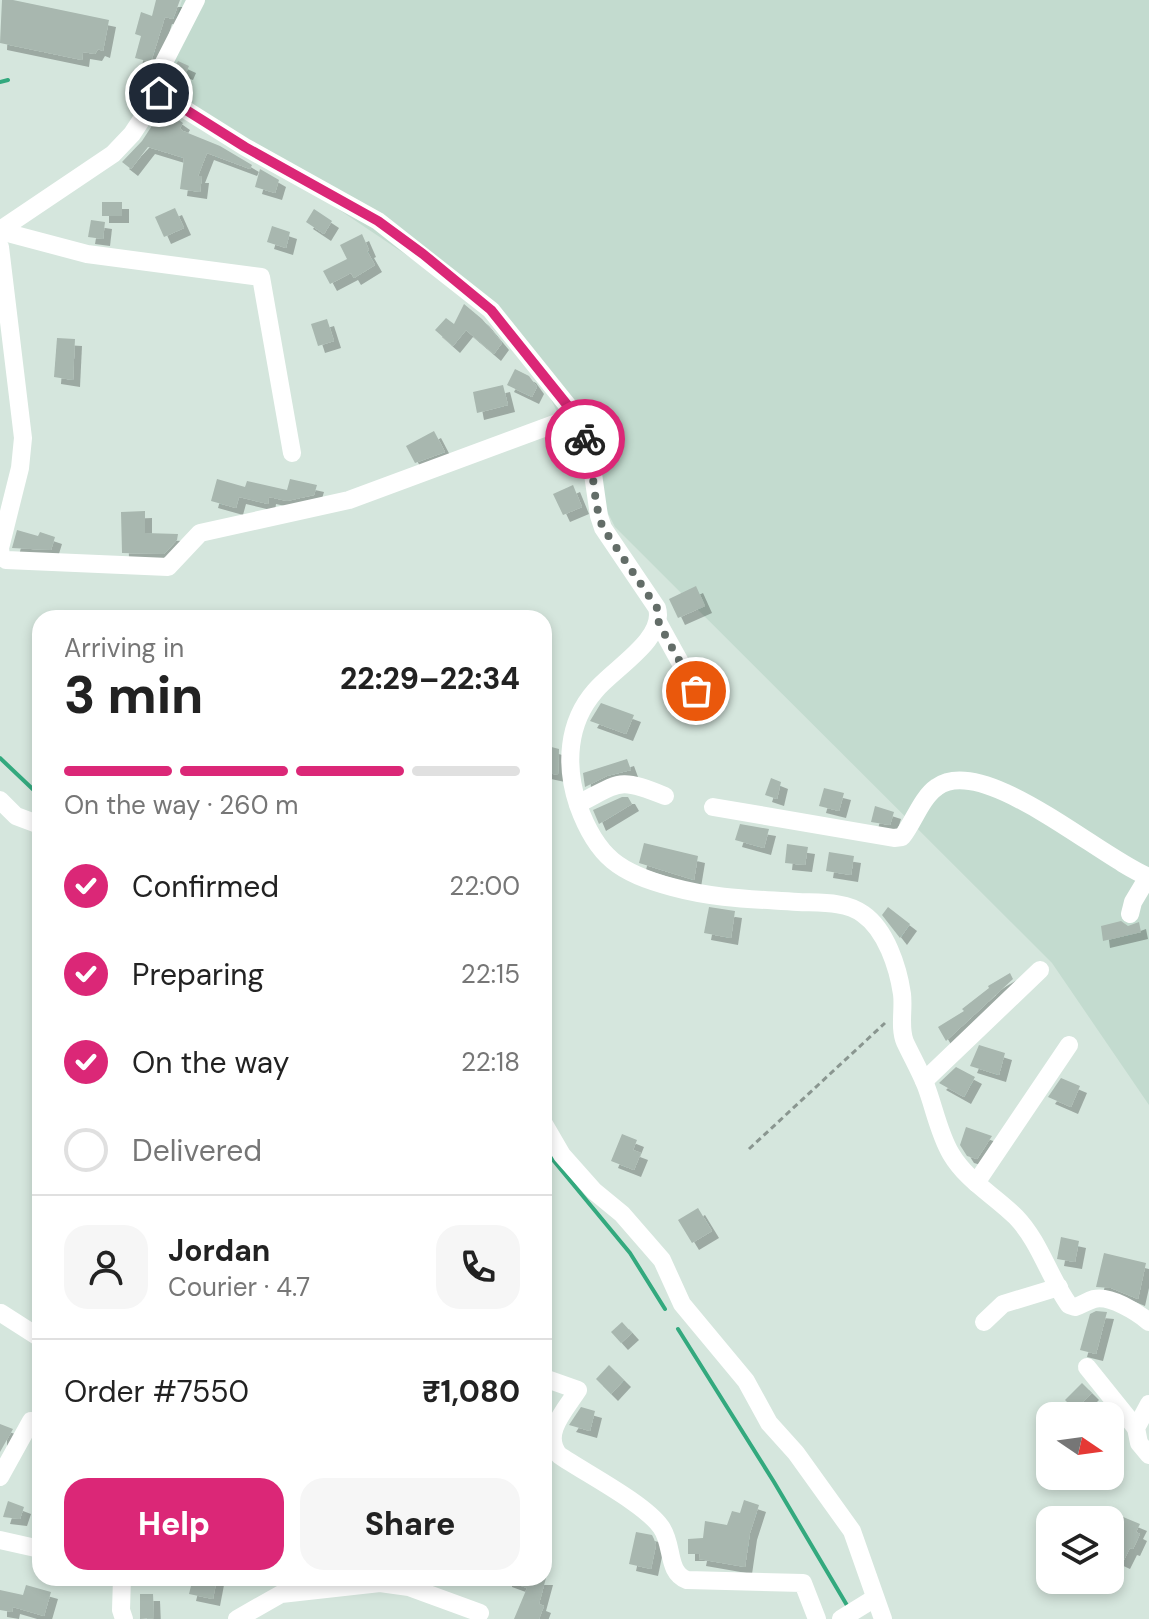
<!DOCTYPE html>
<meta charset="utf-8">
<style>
:root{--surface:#fff;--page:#f6f6f6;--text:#222;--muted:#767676;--line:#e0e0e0;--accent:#db2777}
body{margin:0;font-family:"DM Sans",sans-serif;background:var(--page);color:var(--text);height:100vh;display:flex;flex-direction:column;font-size:30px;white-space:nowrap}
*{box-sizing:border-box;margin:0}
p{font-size:26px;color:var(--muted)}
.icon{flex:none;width:44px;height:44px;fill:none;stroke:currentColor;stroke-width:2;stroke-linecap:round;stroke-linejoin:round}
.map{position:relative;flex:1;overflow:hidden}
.panel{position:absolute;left:32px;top:610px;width:520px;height:976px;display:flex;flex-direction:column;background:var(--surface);border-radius:24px;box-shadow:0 4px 12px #0003}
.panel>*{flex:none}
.needle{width:52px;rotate:103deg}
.buttons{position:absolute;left:1036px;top:1402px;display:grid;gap:16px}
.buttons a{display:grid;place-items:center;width:88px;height:88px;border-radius:16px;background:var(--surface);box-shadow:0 4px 12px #0003;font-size:40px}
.pin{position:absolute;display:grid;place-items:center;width:68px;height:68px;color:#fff;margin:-34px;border:4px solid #fff;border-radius:50%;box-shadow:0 2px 8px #0007}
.courier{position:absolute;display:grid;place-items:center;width:80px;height:80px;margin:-40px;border:6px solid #db2777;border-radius:50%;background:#fff;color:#222;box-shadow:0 2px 10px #0007}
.summary em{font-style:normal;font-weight:800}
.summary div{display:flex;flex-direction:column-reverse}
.summary{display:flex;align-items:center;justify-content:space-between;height:136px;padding:0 32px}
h1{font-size:52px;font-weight:800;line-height:60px}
.bar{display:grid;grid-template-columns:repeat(4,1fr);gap:12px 8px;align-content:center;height:96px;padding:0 32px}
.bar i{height:10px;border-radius:6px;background:var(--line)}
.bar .active{background:var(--accent)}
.bar p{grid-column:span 4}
.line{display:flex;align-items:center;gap:20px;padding:0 32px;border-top:2px solid var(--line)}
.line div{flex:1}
.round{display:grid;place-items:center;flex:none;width:84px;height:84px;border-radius:24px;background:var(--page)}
ol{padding:0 32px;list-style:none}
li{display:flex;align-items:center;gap:24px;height:88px}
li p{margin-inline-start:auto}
li .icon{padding:8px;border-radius:50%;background:var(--accent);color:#fff;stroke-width:4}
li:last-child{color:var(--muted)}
li i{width:44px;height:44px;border:4px solid var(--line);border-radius:50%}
.cta{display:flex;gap:16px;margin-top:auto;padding:16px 32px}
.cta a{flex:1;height:92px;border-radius:24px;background:var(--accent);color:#fff;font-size:32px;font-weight:800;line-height:92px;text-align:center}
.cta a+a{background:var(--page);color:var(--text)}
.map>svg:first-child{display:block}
</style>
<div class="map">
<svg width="1149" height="1619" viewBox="0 0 1149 1619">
<defs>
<filter id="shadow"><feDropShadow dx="7" dy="7" stdDeviation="0" flood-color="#0004"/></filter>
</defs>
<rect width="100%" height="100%" fill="#d5e6dd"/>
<!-- built -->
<polygon fill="#c3dbcf" points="182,0 1149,0 1149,1105 1052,963 615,527 515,328 155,86"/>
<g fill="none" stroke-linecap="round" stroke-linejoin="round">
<!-- stream -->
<g stroke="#33a97e" stroke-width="4">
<polyline points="0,82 8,80"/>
<polyline points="0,758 40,796"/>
<polyline points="544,1149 630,1253 665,1309"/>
<polyline points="678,1329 774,1482 848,1607"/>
</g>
</g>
<!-- building -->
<g fill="#a8b7af" filter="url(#shadow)">
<polygon points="2,0 13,0 109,20 103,51 98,49 95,54 83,52 82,60 0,43"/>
<polygon points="156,0 180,0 173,19 165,17 151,62 135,58 141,36 135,34 141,12 152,16"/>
<polygon points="178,61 189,66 186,73 177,70 171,82 168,81"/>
<polygon points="163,109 183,123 180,128 183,131 220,146 252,165 250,169 207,153 198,176 202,176 200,192 180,189 184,158 148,147 131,169 122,162 142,141"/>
<polygon points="260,169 279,180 275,193 255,187"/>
<rect x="102" y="202" width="20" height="14"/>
<polygon points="175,208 184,228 164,237 155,217"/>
<polygon points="314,209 332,221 324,234 306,222"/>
<polygon points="91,220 105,222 103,239 88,237"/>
<polygon points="272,226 290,232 286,248 267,242"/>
<polygon points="362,234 369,250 367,251 375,265 354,278 351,273 330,284 323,271 347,259 340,245"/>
<polygon points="464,304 482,319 502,343 494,354 466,330 453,346 435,330 446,318 454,324"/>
<polygon points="327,319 334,341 318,346 311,324"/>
<polygon points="57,338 75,339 73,380 54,377"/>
<polygon points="515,369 529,376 537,387 532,397 507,385"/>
<polygon points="503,385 508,405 477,413 473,392"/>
<polygon points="434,431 445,452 415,463 406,446"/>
<polygon points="217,479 245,487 247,481 287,490 290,479 317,485 314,495 287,501 269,497 268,504 239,497 236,508 211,501"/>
<polygon points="573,485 582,507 563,515 553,494"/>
<polygon points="145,511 145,533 178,534 177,540 164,554 122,553 121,512"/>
<polygon points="17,530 38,536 40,532 55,537 51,550 12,548"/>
<polygon points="696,586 705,606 678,618 669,599"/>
<polygon points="666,684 679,686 687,701 664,698"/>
<polygon points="601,703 634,715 626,734 590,721"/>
<polygon points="544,745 559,749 558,775 544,772"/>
<polygon points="627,759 631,770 607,776 585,787 583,773"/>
<polygon points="771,778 781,782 777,799 765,795"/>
<polygon points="824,788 844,793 839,811 819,806"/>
<polygon points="622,797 628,797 632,804 599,824 593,810"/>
<polygon points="875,806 894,812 890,825 871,822"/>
<polygon points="740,824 769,829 764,848 735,840"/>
<polygon points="644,843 698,856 694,880 639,863"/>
<polygon points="787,844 808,847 805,865 785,863"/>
<polygon points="829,852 854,856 851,875 826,871"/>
<polygon points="709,907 735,911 731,938 704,933"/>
<polygon points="888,907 910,924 900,938 882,915"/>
<polygon points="1121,921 1128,926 1139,922 1141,932 1103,941 1101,926"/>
<polygon points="1010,973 1013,979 946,1041 938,1027 964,1011 962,1009 989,988 988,986"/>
<polygon points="979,1045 1005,1053 999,1075 970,1066"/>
<polygon points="956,1067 975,1077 964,1097 939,1083"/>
<polygon points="1061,1078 1080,1086 1071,1107 1048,1097"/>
<polygon points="966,1127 992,1136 977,1159 967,1156 960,1145"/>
<polygon points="622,1134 637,1140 633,1150 641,1153 634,1170 611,1161"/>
<polygon points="698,1208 712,1231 692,1243 678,1220"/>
<polygon points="1061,1237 1079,1241 1075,1262 1057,1259"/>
<polygon points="1104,1253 1146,1263 1138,1299 1111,1288 1096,1287"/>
<polygon points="1096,1311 1107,1312 1096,1354 1080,1350 1090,1314"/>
<polygon points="622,1322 632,1333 621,1343 611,1332"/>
<polygon points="609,1365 624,1380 611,1394 596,1379"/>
<polygon points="1082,1383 1092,1393 1075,1410 1065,1400"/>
<polygon points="581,1407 595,1411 590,1431 569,1425"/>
<polygon points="0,1424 13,1429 0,1452"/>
<polygon points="744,1500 759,1505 750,1533 745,1567 699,1559 700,1554 688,1554 688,1539 703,1538 705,1521 727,1525 732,1511 740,1513"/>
<polygon points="8,1501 24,1507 20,1519 3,1517"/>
<polygon points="1116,1514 1140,1524 1136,1532 1140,1534 1133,1549 1130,1548 1123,1562 1110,1556 1110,1529"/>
<polygon points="636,1532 652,1535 654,1539 656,1545 651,1569 629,1564"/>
<polygon points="193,1578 217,1578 213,1599 189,1594"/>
<polygon points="505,1578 546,1578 539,1604 544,1606 539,1619 514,1619 527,1588 505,1580"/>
<polygon points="26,1585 51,1592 44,1616 13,1607 12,1612 0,1610 0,1590 23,1595"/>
<polygon points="140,1594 153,1594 154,1618 140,1619"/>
</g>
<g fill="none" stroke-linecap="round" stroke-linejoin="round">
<!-- path -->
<polyline stroke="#8a9690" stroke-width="3" stroke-dasharray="6 4" stroke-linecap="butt" points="749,1149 885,1023"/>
<!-- minor -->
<g stroke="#fff" stroke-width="18">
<path d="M 196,0 L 156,78 L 155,86 L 159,93 L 245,147 L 378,221 L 491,310 L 576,416 L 590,453 L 599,516 L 603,528 L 657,608 C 666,639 613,669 595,691 C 567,723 565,766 578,805 C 597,858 620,873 672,887 C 716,899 754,899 798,902 C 819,903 846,901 863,914 C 886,930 898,967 902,994 C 904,1009 899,1028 905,1042 C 912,1057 920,1071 926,1086 C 934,1107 939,1134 951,1154 C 967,1181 994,1195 1016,1217 C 1040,1242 1049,1277 1069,1305 L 1075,1307 C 1082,1305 1087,1301 1094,1299 C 1110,1295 1137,1312 1149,1322"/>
<polyline points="0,230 113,154 132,134 159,93"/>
<polyline points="0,231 87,254 261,277 292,453"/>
<polyline points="0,247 23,438 20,468 0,548 1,556 6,560 168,567 200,533 349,500 576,416"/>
<polyline points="659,624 696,691"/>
<polyline points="0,800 16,816 40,825"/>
<path d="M 578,804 C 621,782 618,777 665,796"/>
<path d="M 713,807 L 894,838 L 902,837 C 914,822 921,798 937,787 C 984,753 1103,860 1149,877"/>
<polyline points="1130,914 1133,902 1148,877"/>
<polyline points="924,1081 1040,970"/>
<polyline points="544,1124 562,1155 594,1191 622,1214 662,1260 682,1304 746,1381 769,1423 796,1453 852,1531 883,1619"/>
<polyline points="976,1183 1069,1045"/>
<polyline points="1,1313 40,1338"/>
<polyline points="984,1322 1003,1304 1059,1287"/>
<polyline points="1087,1367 1136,1428"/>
<path d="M 544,1378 L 578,1390 C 566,1409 541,1434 559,1455 C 585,1473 644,1503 661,1527 C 674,1545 666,1572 687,1580 L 803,1583 L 817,1619"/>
<polyline points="1149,1404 1136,1428 1139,1443 1149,1455"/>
<polyline points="0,1477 31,1421"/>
<polyline points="0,1540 40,1549"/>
<polyline points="122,1578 121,1610 124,1619"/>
<polyline points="237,1619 281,1594 380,1583 409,1587 480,1613"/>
<polyline points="841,1619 875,1598"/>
</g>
</g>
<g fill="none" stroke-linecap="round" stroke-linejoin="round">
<!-- done -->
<path stroke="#636d68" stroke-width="8" stroke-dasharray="0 14.4" d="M 585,439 C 595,468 592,500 603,528 L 657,608 L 659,624 L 696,691"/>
<!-- route -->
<polyline stroke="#db2777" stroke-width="10" points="159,93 245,147 378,221 423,254 491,310 576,416 585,439"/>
</g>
</svg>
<div class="buttons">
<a><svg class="needle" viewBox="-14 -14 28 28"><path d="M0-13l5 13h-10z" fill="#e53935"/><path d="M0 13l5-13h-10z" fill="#767676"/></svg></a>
<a><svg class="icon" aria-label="layers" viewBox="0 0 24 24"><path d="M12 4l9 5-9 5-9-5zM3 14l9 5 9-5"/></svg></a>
</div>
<div class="pin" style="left:696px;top:691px;background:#ea580c"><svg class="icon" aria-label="bag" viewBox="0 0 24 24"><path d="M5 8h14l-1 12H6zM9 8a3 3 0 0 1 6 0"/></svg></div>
<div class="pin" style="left:159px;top:93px;background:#1f2937"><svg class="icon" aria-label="home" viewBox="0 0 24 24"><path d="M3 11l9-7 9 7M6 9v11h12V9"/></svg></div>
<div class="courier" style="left:585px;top:439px"><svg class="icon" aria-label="bike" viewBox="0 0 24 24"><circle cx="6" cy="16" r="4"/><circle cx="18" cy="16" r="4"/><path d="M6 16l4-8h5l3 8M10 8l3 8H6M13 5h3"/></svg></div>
<section class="panel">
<div class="summary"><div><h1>3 min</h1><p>Arriving in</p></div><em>22:29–22:34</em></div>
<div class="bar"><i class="active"></i><i class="active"></i><i class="active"></i><i></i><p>On the way · 260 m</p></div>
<ol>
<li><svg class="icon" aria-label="check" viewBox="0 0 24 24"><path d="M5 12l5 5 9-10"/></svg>Confirmed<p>22:00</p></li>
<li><svg class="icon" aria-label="check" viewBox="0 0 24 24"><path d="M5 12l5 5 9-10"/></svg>Preparing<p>22:15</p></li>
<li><svg class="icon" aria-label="check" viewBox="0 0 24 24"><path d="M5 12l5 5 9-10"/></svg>On the way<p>22:18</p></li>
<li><i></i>Delivered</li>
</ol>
<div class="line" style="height:144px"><a class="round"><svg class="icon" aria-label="person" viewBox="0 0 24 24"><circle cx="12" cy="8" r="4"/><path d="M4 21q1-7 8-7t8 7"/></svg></a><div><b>Jordan</b><p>Courier · 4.7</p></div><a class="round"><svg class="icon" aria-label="phone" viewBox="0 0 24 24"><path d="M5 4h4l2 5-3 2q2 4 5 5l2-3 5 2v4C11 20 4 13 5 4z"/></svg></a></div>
<div class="line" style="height:104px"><div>Order #7550</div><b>₹1,080</b></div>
<div class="cta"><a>Help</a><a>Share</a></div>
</section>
</div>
